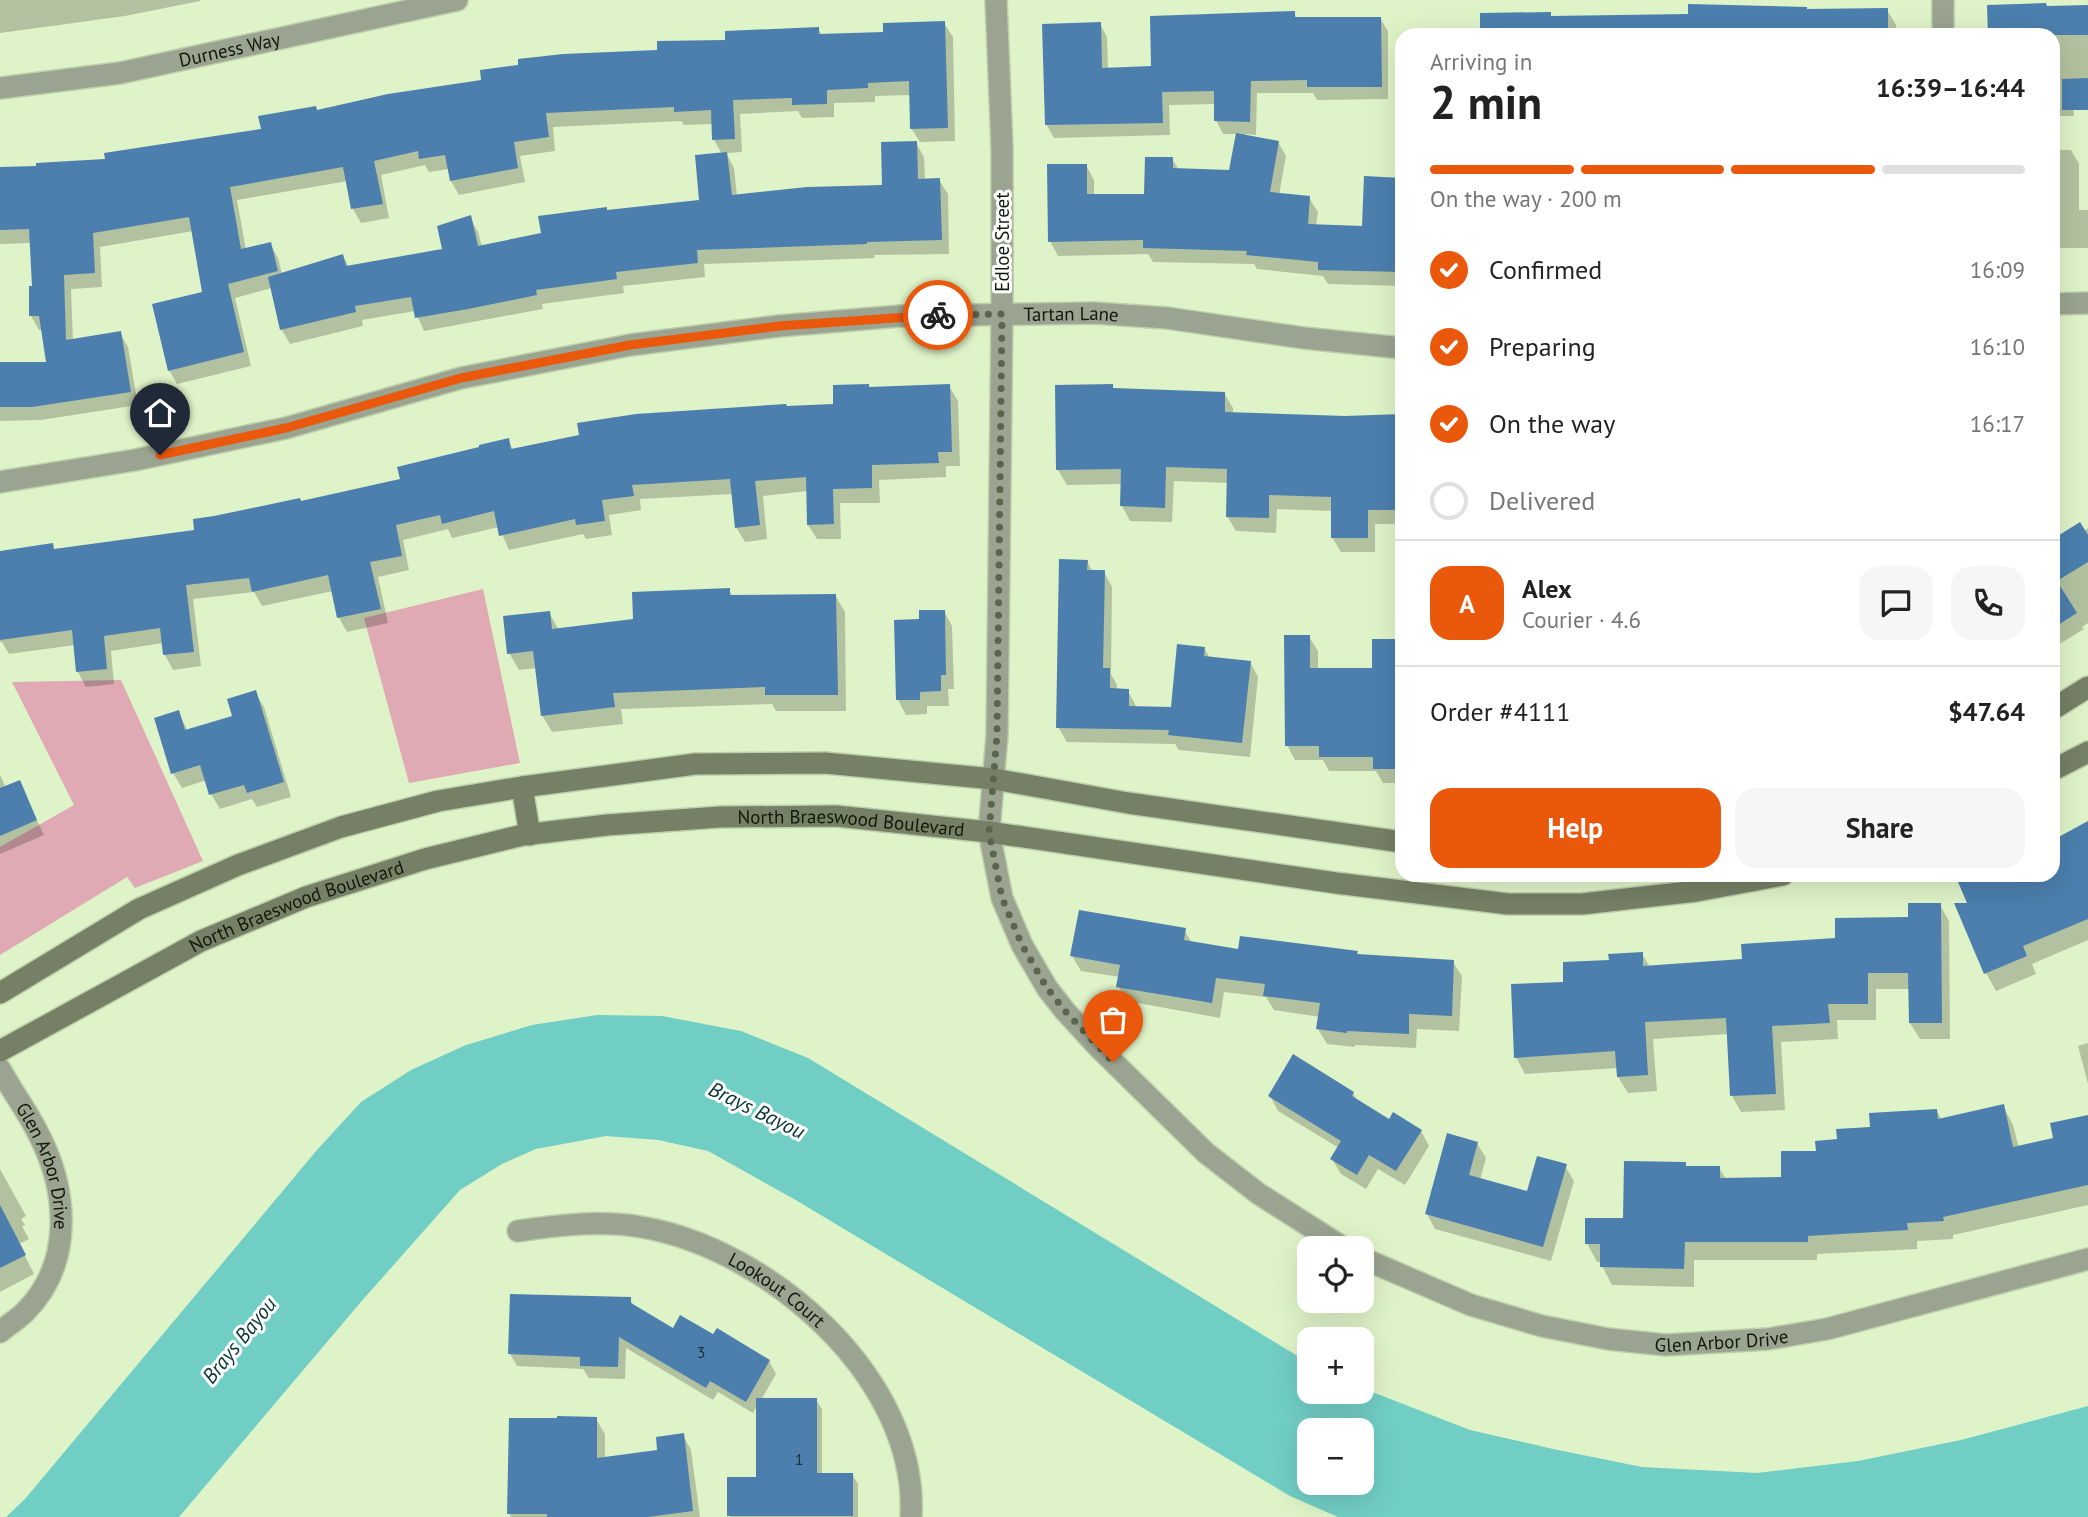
<!DOCTYPE html>
<meta charset="utf-8">
<style>
:root{--surface:#fff;--page:#f6f6f6;--text:#222;--muted:#767676;--line:#e0e0e0;--accent:#ea580c}
body{margin:0;font-family:"PT Sans",sans-serif;background:var(--page);color:var(--text);height:100vh;display:flex;flex-direction:column;font-size:26px;white-space:nowrap}
*{box-sizing:border-box;margin:0}
p{font-size:23px;color:var(--muted)}
.icon{flex:none;width:38px;height:38px;fill:none;stroke:currentColor;stroke-width:2;stroke-linecap:round;stroke-linejoin:round}
.map{position:relative;flex:1;overflow:hidden}
.side{position:absolute;left:1395px;top:28px;width:665px;height:854px;display:flex;flex-direction:column;background:var(--surface);border-radius:21px;box-shadow:0 7px 28px #0002}
.side>*{flex:none}
.buttons{position:absolute;left:1297px;top:1236px;display:grid;gap:14px}
.buttons a{display:grid;place-items:center;width:77px;height:77px;border-radius:14px;background:var(--surface);box-shadow:0 7px 28px #0002;font-size:35px}
.pin{position:absolute;display:grid;place-items:center;width:60px;height:60px;color:#fff;margin:-72px -30px;border-radius:50% 50% 50% 0;rotate:-45deg;box-shadow:0 0 7px #0007}
.pin .icon{rotate:45deg}
.courier{position:absolute;display:grid;place-items:center;width:70px;height:70px;margin:-35px;border:5px solid #ea580c;border-radius:50%;background:#fff;color:#222;box-shadow:0 2px 9px #0007}
.headline em{font-style:normal;font-weight:700}
.headline div{display:flex;flex-direction:column-reverse}
.headline{display:flex;align-items:center;justify-content:space-between;height:119px;padding:0 35px}
h1{font-size:46px;font-weight:700;line-height:52px}
.bar{display:grid;grid-template-columns:repeat(4,1fr);gap:10px 7px;align-content:center;height:84px;padding:0 35px}
.bar i{height:9px;border-radius:5px;background:var(--line)}
.bar .current{background:var(--accent)}
.bar p{grid-column:span 4}
.line{display:flex;align-items:center;gap:18px;padding:0 35px;border-top:2px solid var(--line)}
.line div{flex:1}
.round{display:grid;place-items:center;flex:none;width:74px;height:74px;border-radius:21px;background:var(--page)}
ol{padding:0 35px;list-style:none}
li{display:flex;align-items:center;gap:21px;height:77px}
li p{margin-inline-start:auto}
li .icon{padding:7px;border-radius:50%;background:var(--accent);color:#fff;stroke-width:4}
li:last-child{color:var(--muted)}
li i{width:38px;height:38px;border:4px solid var(--line);border-radius:50%}
.primary-button{display:flex;gap:14px;margin-top:auto;padding:14px 35px}
.primary-button a{flex:1;height:80px;border-radius:21px;background:var(--accent);color:#fff;font-size:28px;font-weight:700;line-height:80px;text-align:center}
.primary-button a+a{background:var(--page);color:var(--text)}
.map>svg:first-child{display:block}
</style>
<div class="map">
<svg width="2088" height="1517" viewBox="0 0 2088 1517">
<rect width="100%" height="100%" fill="#dff3c8"/>
<!-- green -->
<g fill="#dfaab3">
<polygon points="483,589 520,763 409,783 364,618"/>
<polygon points="121,680 203,861 135,888 127,877 0,955 0,847 74,805 12,682"/>
</g>
<!-- water -->
<path fill="#71cec5" fill-rule="evenodd" d="M 597,1015 L 662,1016 L 741,1031 L 808,1058 L 1309,1363 L 1309,1391 L 1362,1391 L 1362,1388 L 1470,1430 L 1553,1449 L 1642,1467 L 1757,1473 L 1858,1461 L 1961,1440 L 2088,1406 L 2088,1517 L 1338,1517 L 1290,1496 L 794,1199 L 708,1151 L 658,1140 L 606,1136 L 536,1149 L 502,1164 L 460,1190 L 360,1303 L 179,1517 L 6,1517 L 25,1499 L 317,1150 L 361,1102 L 411,1070 L 466,1045 L 532,1025 ZM 1309,1430 L 1362,1430 L 1362,1482 L 1309,1482 Z"/>
<!-- shadow -->
<g fill="#0003" fill-rule="evenodd">
<polygon points="0,0 200,0 200,1 125,16 0,33"/>
<polygon points="2088,7 2088,103 2073,105 2074,116 2053,116 2053,35 1990,35 2047,8"/>
<polygon points="1807,10 1887,10 1896,25 1896,35 1482,35 1552,17 1690,16"/>
<polygon points="1294,13 1297,19 1380,18 1388,31 1388,99 1317,100 1313,93 1257,93 1256,135 1246,134 1246,136 1278,142 1286,156 1279,195 1309,198 1318,212 1316,226 1364,228 1400,180 1402,146 1402,286 1328,284 1323,276 1257,269 1254,264 1153,262 1148,254 1058,256 1050,241 1086,165 1094,180 1094,196 1146,195 1172,159 1179,170 1230,172 1237,134 1223,134 1216,120 1216,104 1169,105 1170,135 1054,138 1046,124 1100,24 1107,37 1108,69 1153,68"/>
<path d="M 944,23 L 953,37 L 955,141 L 920,142 L 911,128 L 911,95 L 875,96 L 875,102 L 834,103 L 834,117 L 802,118 L 798,111 L 740,114 L 742,152 L 726,153 L 734,168 L 737,196 L 884,187 L 916,143 L 924,157 L 925,180 L 939,180 L 948,194 L 949,254 L 874,255 L 875,258 L 704,264 L 705,277 L 623,286 L 624,293 L 542,304 L 543,309 L 424,331 L 415,311 L 362,320 L 363,326 L 290,344 L 282,330 L 272,288 L 235,298 L 251,366 L 177,384 L 169,370 L 204,293 L 193,231 L 100,247 L 102,287 L 71,289 L 73,341 L 120,333 L 128,347 L 138,405 L 41,420 L 0,421 L 0,364 L 48,363 L 43,330 L 39,330 L 31,316 L 34,288 L 31,243 L 0,244 L 0,168 L 38,167 L 107,160 L 263,130 L 318,112 L 659,52 L 818,29 L 823,36 L 885,34 ZM 681,121 L 684,125 L 713,124 L 714,140 L 722,154 L 701,202 L 607,211 L 543,235 L 482,247 L 478,232 L 470,218 L 444,251 L 349,267 L 343,256 L 282,274 L 278,258 L 270,244 L 246,250 L 237,200 L 348,181 L 353,209 L 361,223 L 389,218 L 381,175 L 425,165 L 429,172 L 449,169 L 451,181 L 459,195 L 525,182 L 520,156 L 555,151 L 553,127 Z"/>
<polygon points="2053,150 2071,150 2079,164 2079,210 2088,210 2088,248 2053,248"/>
<polygon points="868,385 871,389 949,386 958,401 960,466 946,466 946,477 879,480 880,503 840,503 841,539 817,539 808,525 808,491 763,496 767,539 745,542 736,527 733,494 640,499 641,510 609,515 612,535 586,539 583,534 509,550 499,527 452,538 448,529 403,540 409,570 378,577 388,623 347,632 339,618 333,591 262,606 254,592 193,599 201,666 173,670 165,655 163,643 111,651 114,684 86,687 78,672 75,645 9,654 2,642 0,642 0,552 52,545 55,551 196,531 301,503 402,481 508,440 513,450 787,408 835,406"/>
<polygon points="1112,386 1115,390 1224,393 1233,408 1233,414 1345,417 1402,416 1402,524 1375,524 1375,552 1341,552 1332,537 1332,511 1277,509 1276,533 1236,531 1227,516 1228,483 1174,481 1172,522 1130,521 1122,506 1123,484 1067,485 1058,470"/>
<polygon points="2053,427 2058,437 2059,500 2053,500"/>
<polygon points="2079,525 2084,531 2088,528 2088,623 2082,627 2084,629 2053,648 2053,541"/>
<polygon points="1087,561 1093,572 1104,572 1112,587 1111,674 1117,685 1117,690 1128,691 1137,708 1173,709 1204,648 1210,658 1250,662 1258,677 1250,757 1179,750 1175,744 1067,742 1058,727"/>
<polygon points="729,590 733,597 835,595 845,612 846,711 776,711 772,704 621,709 623,724 552,732 542,715 537,668 519,670 509,653 549,613 559,630 635,621"/>
<polygon points="944,611 952,626 954,689 948,689 949,706 927,706 927,714 906,715 898,700 921,621"/>
<polygon points="1309,637 1318,651 1318,670 1374,670 1398,641 1402,647 1402,783 1383,783 1376,771 1329,771 1323,760 1295,760 1287,745"/>
<polygon points="255,692 264,707 291,797 257,807 252,799 220,809 211,794 207,780 182,788 173,773 178,712 188,731 235,717"/>
<polygon points="0,775 6,788 19,783 44,835 0,854"/>
<polygon points="2088,823 2088,940 2032,964 2036,974 1996,991 1986,973 1970,904 1980,875 2053,875 2053,845 2076,836"/>
<polygon points="1940,905 1949,921 1950,1039 1920,1039 1910,1023 1910,989 1876,989 1876,1020 1837,1020 1838,1039 1781,1042 1785,1110 1741,1112 1732,1096 1728,1034 1653,1039 1657,1091 1628,1093 1618,1077 1618,1068 1525,1074 1516,1057 1565,983 1611,962 1642,954 1650,967 1743,961 1837,940 1910,919"/>
<polygon points="1184,930 1192,943 1240,951 1357,953 1359,956 1453,962 1462,976 1459,1031 1417,1029 1416,1048 1355,1045 1355,1047 1327,1044 1318,1029 1320,1017 1274,1010 1266,997 1224,992 1220,1018 1127,1001 1118,986 1120,977 1081,971 1072,956"/>
<polygon points="2088,1043 2088,1084 2078,1046"/>
<polygon points="1353,1093 1358,1102 1389,1121 1421,1131 1429,1146 1405,1185 1378,1169 1366,1189 1341,1174 1332,1159 1339,1148 1278,1111 1270,1096"/>
<polygon points="2003,1106 2013,1125 2019,1148 2055,1139 2088,1116 2088,1205 1953,1235 1953,1239 1917,1241 1917,1249 1817,1254 1817,1260 1694,1260 1694,1287 1612,1285 1602,1266 1602,1262 1597,1262 1587,1243 1625,1220 1685,1164 1688,1168 1719,1168 1726,1179 1783,1179 1818,1153 1839,1141 1871,1129 1936,1110 1942,1120"/>
<polygon points="1477,1143 1486,1158 1480,1180 1528,1193 1565,1166 1574,1181 1551,1261 1435,1229 1427,1214"/>
<polygon points="0,1169 26,1216 21,1219 25,1225 22,1226 29,1239 19,1244 34,1274 0,1292"/>
<polygon points="630,1299 635,1308 673,1331 713,1337 717,1331 769,1361 776,1374 761,1400 816,1400 822,1409 822,1475 852,1474 858,1484 858,1517 730,1517 757,1479 757,1406 753,1413 718,1392 713,1400 626,1348 625,1379 589,1378 583,1369 517,1366 510,1354"/>
<polygon points="596,1419 605,1434 605,1459 659,1452 683,1435 691,1450 700,1517 511,1517 509,1513"/>
</g>
<!-- building -->
<g fill="#4c7fad">
<polygon points="2046,3 2047,6 2088,5 2088,35 1988,35 1987,5"/>
<polygon points="1688,4 1807,7 1807,9 1888,8 1888,35 1480,35 1480,13 1551,12 1551,16 1688,14"/>
<polygon points="1295,11 1295,17 1381,17 1382,87 1307,87 1307,80 1251,81 1250,122 1214,121 1214,91 1162,92 1163,123 1045,125 1042,24 1101,22 1102,68 1151,66 1150,16"/>
<polygon points="945,21 948,128 910,129 909,81 868,83 868,88 827,90 827,104 792,105 792,98 733,100 735,139 712,140 711,110 674,112 674,107 546,113 549,137 514,142 518,168 450,181 445,155 419,159 418,151 374,161 383,204 351,209 343,167 230,187 241,249 271,242 278,271 228,284 244,352 168,371 152,304 202,292 189,217 93,233 95,273 64,275 66,340 121,331 131,392 32,407 0,407 0,362 46,362 39,316 29,316 29,286 32,286 29,229 0,230 0,167 36,166 36,163 105,159 104,153 261,129 258,116 316,106 317,110 388,94 481,80 480,70 518,65 518,59 563,54 657,50 657,41 725,40 725,31 819,27 819,34 883,32 883,23"/>
<polygon points="2088,78 2088,110 2062,110 2062,79"/>
<polygon points="1236,133 1279,141 1270,192 1310,196 1308,224 1362,226 1364,176 1402,178 1402,272 1318,270 1318,262 1246,255 1247,251 1143,248 1143,240 1048,242 1047,164 1087,164 1087,194 1144,194 1145,157 1173,157 1173,168 1229,170"/>
<polygon points="917,141 918,179 940,178 942,240 867,242 867,244 697,250 698,263 616,272 617,279 536,290 537,295 468,309 415,318 411,297 355,306 356,312 280,330 268,277 343,254 346,266 442,249 437,226 471,215 478,246 541,233 538,216 607,207 607,210 699,200 695,155 727,152 732,195 807,187 882,185 881,142"/>
<polygon points="869,384 869,387 950,384 952,452 938,452 939,463 872,465 872,488 833,489 834,524 807,525 806,477 755,481 760,525 735,528 730,479 632,485 634,496 602,500 605,521 576,525 575,519 499,536 494,511 442,524 440,515 396,525 402,556 370,562 381,609 337,618 328,575 252,592 249,578 186,585 194,652 163,655 160,628 104,636 107,669 76,672 72,630 0,640 0,551 53,543 54,549 194,530 193,519 214,516 300,498 301,501 400,479 397,467 479,447 479,445 509,438 511,449 579,435 577,423 636,414 786,404 787,406 833,404 833,385"/>
<polygon points="1113,384 1113,388 1225,392 1225,412 1345,416 1402,414 1402,481 1398,481 1398,510 1368,510 1368,538 1331,538 1331,497 1269,495 1269,518 1226,517 1227,469 1166,467 1165,508 1120,506 1121,469 1056,470 1055,385"/>
<polygon points="2080,522 2088,535 2088,562 2057,581 2077,613 2053,628 2053,539"/>
<polygon points="1059,559 1088,560 1087,570 1105,570 1103,668 1110,668 1110,688 1129,689 1129,706 1171,707 1177,644 1205,647 1204,656 1251,661 1242,743 1168,735 1169,730 1056,728"/>
<polygon points="730,588 730,595 836,594 838,695 765,695 765,687 613,693 615,707 541,716 533,651 507,654 503,616 550,611 552,629 633,619 632,592"/>
<polygon points="919,610 945,610 946,675 941,675 941,691 920,692 920,700 896,700 894,620 919,619"/>
<polygon points="1284,635 1310,635 1310,668 1372,668 1372,639 1399,639 1399,647 1402,647 1402,724 1397,724 1397,769 1373,769 1373,757 1319,757 1319,746 1285,746"/>
<polygon points="256,690 284,782 247,793 244,785 209,795 200,765 171,774 154,718 179,710 185,730 232,716 227,699"/>
<polygon points="20,780 37,820 0,836 0,788"/>
<polygon points="2088,821 2088,919 2023,946 2027,956 1984,974 1954,903 1967,903 1958,882 1976,875 2053,875 2053,840"/>
<polygon points="1908,903 1941,903 1942,1023 1909,1023 1908,973 1868,973 1868,1004 1828,1004 1830,1023 1772,1026 1776,1094 1730,1096 1726,1018 1645,1022 1648,1075 1617,1077 1615,1051 1514,1058 1511,984 1563,982 1563,962 1609,960 1608,954 1643,952 1643,966 1742,959 1741,944 1835,938 1835,918 1908,917"/>
<polygon points="1079,910 1186,928 1184,940 1238,949 1240,936 1358,951 1357,954 1454,960 1452,1016 1409,1014 1409,1034 1347,1031 1347,1033 1316,1029 1320,1003 1263,996 1265,984 1216,978 1212,1003 1116,987 1120,965 1070,956"/>
<polygon points="1293,1054 1354,1092 1352,1096 1389,1119 1393,1112 1422,1130 1396,1171 1369,1155 1357,1175 1330,1159 1341,1141 1268,1096"/>
<polygon points="2004,1104 2013,1147 2053,1138 2050,1123 2088,1115 2088,1185 1943,1217 1944,1221 1907,1223 1908,1230 1808,1236 1808,1242 1685,1242 1684,1269 1600,1267 1600,1244 1585,1244 1585,1218 1623,1218 1624,1161 1686,1162 1686,1166 1720,1166 1720,1178 1781,1177 1781,1151 1816,1151 1815,1141 1837,1139 1836,1129 1870,1127 1869,1113 1937,1109 1938,1119"/>
<polygon points="1447,1133 1478,1142 1469,1175 1527,1191 1537,1156 1567,1164 1543,1247 1425,1214"/>
<polygon points="0,1205 26,1255 0,1268"/>
<polygon points="510,1294 631,1297 631,1303 673,1328 680,1315 713,1334 717,1328 770,1360 746,1402 710,1381 706,1388 619,1337 618,1367 580,1366 580,1357 508,1354"/>
<polygon points="756,1398 817,1398 817,1473 853,1473 853,1516 727,1516 727,1477 756,1477"/>
<polygon points="557,1416 597,1417 597,1458 657,1450 656,1437 684,1433 693,1511 648,1517 547,1517 547,1514 507,1514 509,1418 557,1418"/>
</g>
<g fill="none" stroke-linecap="round" stroke-linejoin="round">
<defs>
<g id="minor">
<polyline points="996,0 1002,147 1002,314 997,735 989,832 1002,898 1022,945 1047,988 1065,1011 1098,1047 1206,1153 1259,1194 1344,1248"/>
<polyline points="1943,0 1943,35"/>
<path id="s1" d="M 0,88 L 120,73 L 457,0"/>
<polyline points="2053,304 2088,303"/>
<path id="s2" d="M 0,482 L 135,460 L 286,428 L 461,378 L 630,345 L 779,326 L 900,316 L 1094,313 L 1167,318 L 1304,338 L 1402,348"/>
<path id="s3" d="M 0,1069 C 12,1091 27,1111 38,1133 C 68,1190 74,1263 25,1312 C 18,1319 8,1325 0,1332"/>
<path id="s4" d="M 518,1231 C 558,1225 600,1220 641,1227 C 768,1248 919,1378 911,1517"/>
<path id="s5" d="M 1362,1258 L 1471,1305 L 1542,1326 L 1608,1339 L 1666,1345 L 1768,1339 L 1827,1329 L 2088,1259"/>
</g>
<g id="secondary">
<polyline points="2053,709 2088,687"/>
<polyline points="2053,770 2088,752"/>
<polyline points="522,787 530,835"/>
<polyline points="0,993 139,909 238,865 341,827 438,801 522,787 695,764 825,763 994,779 1128,803 1402,842"/>
<path id="s6" d="M 0,1051 L 201,941 L 306,897 L 425,859 L 523,835 L 607,825 L 720,817 L 836,816 L 989,832 L 1336,883 L 1508,904 L 1582,904 L 1697,891 L 1783,875"/>
</g>
</defs>
<!-- minor casing -->
<use href="#minor" stroke="#bed0aa" stroke-width="24"/>
<!-- secondary casing -->
<use href="#secondary" stroke="#bed0aa" stroke-width="24"/>
<!-- minor -->
<use href="#minor" stroke="#9ba391" stroke-width="21"/>
<!-- secondary -->
<use href="#secondary" stroke="#758066" stroke-width="21"/>
</g>
<g fill="none" stroke-linecap="round" stroke-linejoin="round">
<!-- done -->
<polyline stroke="#5a654c" stroke-width="7" stroke-dasharray="0 12.6" points="938,315 1002,314 997,735 989,832 1002,898 1022,945 1047,988 1065,1011 1113,1062"/>
<!-- route -->
<polyline stroke="#ea580c" stroke-width="9" points="160,455 286,428 461,378 630,345 779,326 938,315"/>
</g>
<g text-anchor="middle" dominant-baseline="central" stroke-width="6" stroke-linejoin="round" paint-order="stroke">
<!-- number labels -->
<g font-size="16" fill="#213233">
<text x="701" y="1352">3</text>
<text x="799" y="1459">1</text>
</g>
<!-- street labels -->
<g font-size="19" fill="#13190a" stroke="#fff">
<text stroke="none"><textPath href="#s1" startOffset="233">Durness Way</textPath></text>
<text transform="translate(1002 242) rotate(-90)">Edloe Street</text>
<text stroke="none"><textPath href="#s2" startOffset="1088">Tartan Lane</textPath></text>
<text stroke="none"><textPath href="#s6" startOffset="898">North Braeswood Boulevard</textPath></text>
<text stroke="none"><textPath href="#s6" startOffset="331">North Braeswood Boulevard</textPath></text>
<text stroke="none"><textPath href="#s3" startOffset="108">Glen Arbor Drive</textPath></text>
<text stroke="none"><textPath href="#s4" startOffset="275">Lookout Court</textPath></text>
<text stroke="none"><textPath href="#s5" startOffset="374">Glen Arbor Drive</textPath></text>
</g>
<!-- water labels -->
<g font-size="21" font-style="italic" fill="#063531" stroke="#fff">
<text transform="translate(757 1110) rotate(26)">Brays Bayou</text>
<text transform="translate(239 1340) rotate(-51)">Brays Bayou</text>
</g>
</g>
</svg>
<div class="buttons">
<a><svg class="icon" aria-label="locate" viewBox="0 0 24 24"><circle cx="12" cy="12" r="6"/><path d="M12 2v4M12 18v4M2 12h4M18 12h4"/></svg></a>
<a>+</a>
<a>−</a>
</div>
<div class="pin" style="left:1113px;top:1062px;background:#ea580c"><svg class="icon" aria-label="bag" viewBox="0 0 24 24"><path d="M5 8h14l-1 12H6zM9 8a3 3 0 0 1 6 0"/></svg></div>
<div class="pin" style="left:160px;top:455px;background:#1f2937"><svg class="icon" aria-label="home" viewBox="0 0 24 24"><path d="M3 11l9-7 9 7M6 9v11h12V9"/></svg></div>
<div class="courier" style="left:938px;top:315px"><svg class="icon" aria-label="bike" viewBox="0 0 24 24"><circle cx="6" cy="16" r="4"/><circle cx="18" cy="16" r="4"/><path d="M6 16l4-8h5l3 8M10 8l3 8H6M13 5h3"/></svg></div>
<section class="side">
<div class="headline"><div><h1>2 min</h1><p>Arriving in</p></div><em>16:39–16:44</em></div>
<div class="bar"><i class="current"></i><i class="current"></i><i class="current"></i><i></i><p>On the way · 200 m</p></div>
<ol>
<li><svg class="icon" aria-label="check" viewBox="0 0 24 24"><path d="M5 12l5 5 9-10"/></svg>Confirmed<p>16:09</p></li>
<li><svg class="icon" aria-label="check" viewBox="0 0 24 24"><path d="M5 12l5 5 9-10"/></svg>Preparing<p>16:10</p></li>
<li><svg class="icon" aria-label="check" viewBox="0 0 24 24"><path d="M5 12l5 5 9-10"/></svg>On the way<p>16:17</p></li>
<li><i></i>Delivered</li>
</ol>
<div class="line" style="height:126px"><b class="round" style="background:var(--accent);color:#fff">A</b><div><b>Alex</b><p>Courier · 4.6</p></div><a class="round"><svg class="icon" aria-label="chat" viewBox="0 0 24 24"><path d="M4 5h16v11H9l-5 4z"/></svg></a><a class="round"><svg class="icon" aria-label="phone" viewBox="0 0 24 24"><path d="M5 4h4l2 5-3 2q2 4 5 5l2-3 5 2v4C11 20 4 13 5 4z"/></svg></a></div>
<div class="line" style="height:91px"><div>Order #4111</div><b>$47.64</b></div>
<div class="primary-button"><a>Help</a><a>Share</a></div>
</section>
</div>
